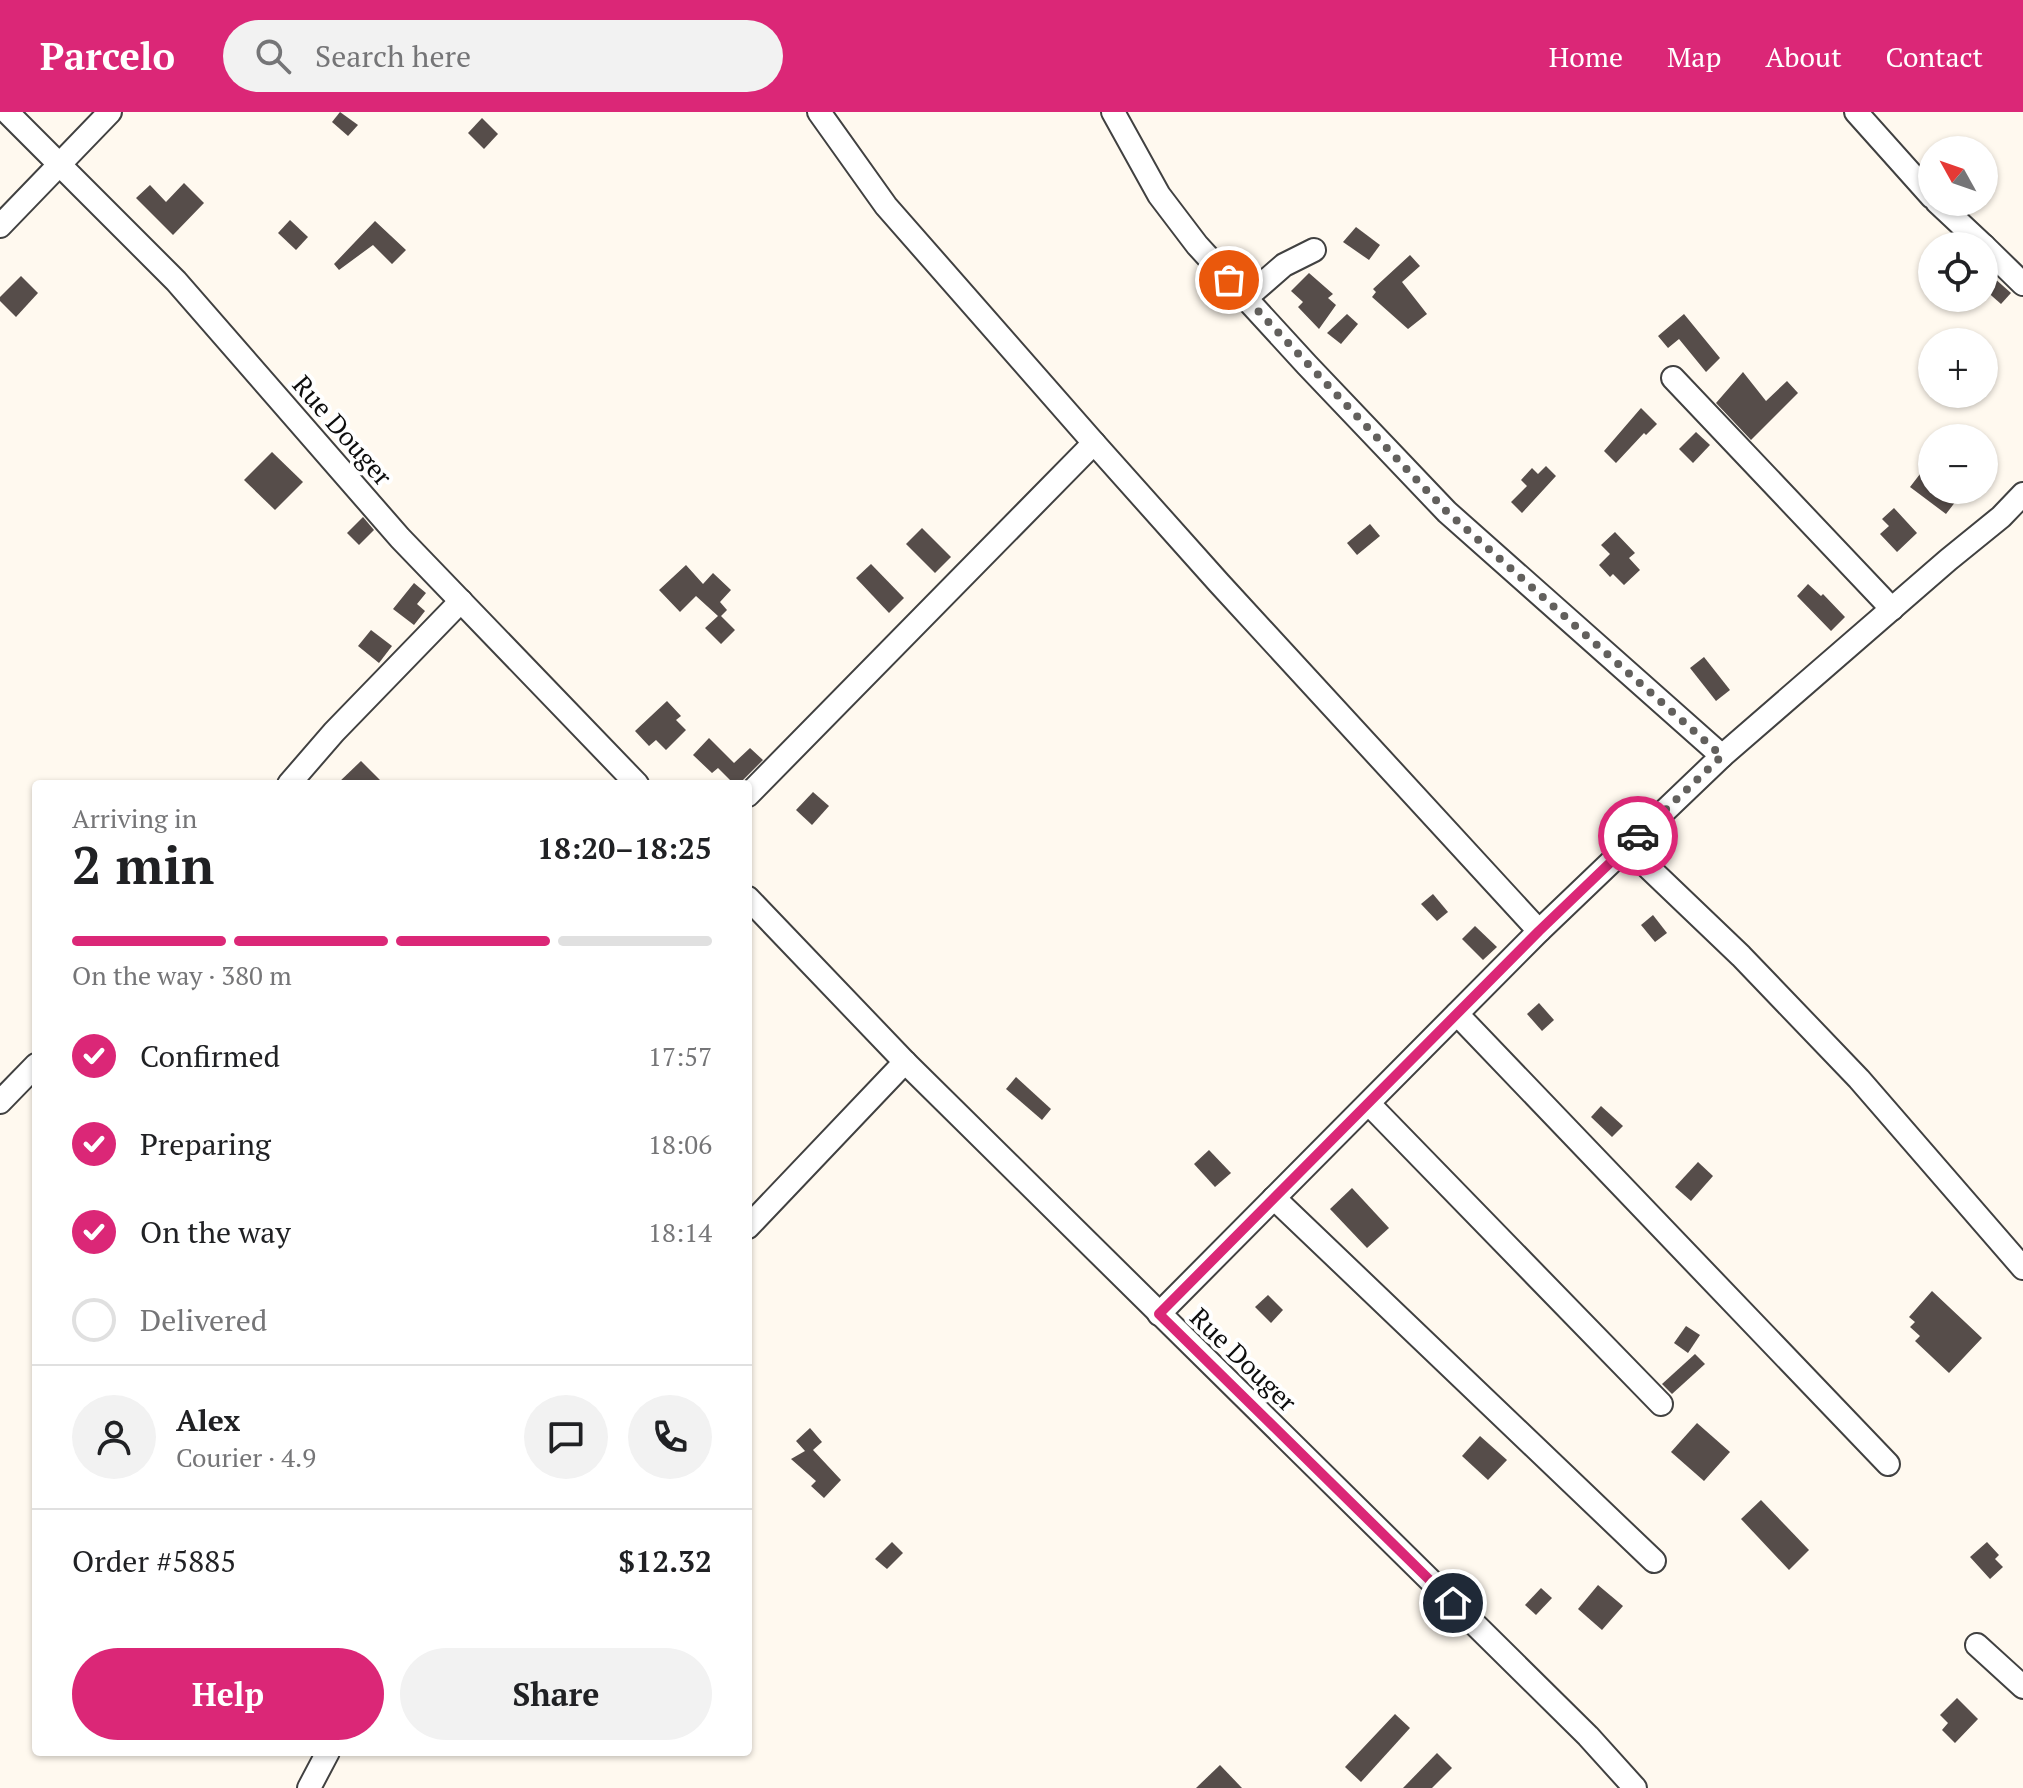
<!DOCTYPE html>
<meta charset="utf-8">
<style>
:root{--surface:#fff;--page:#f2f2f2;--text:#202124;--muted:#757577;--line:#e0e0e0;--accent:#db2777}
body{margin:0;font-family:"PT Serif",serif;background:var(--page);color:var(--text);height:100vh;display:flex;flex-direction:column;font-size:30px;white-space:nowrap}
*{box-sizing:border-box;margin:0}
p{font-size:26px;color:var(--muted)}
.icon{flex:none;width:44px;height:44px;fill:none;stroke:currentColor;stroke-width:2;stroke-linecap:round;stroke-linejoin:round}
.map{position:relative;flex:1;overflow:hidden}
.details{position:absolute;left:32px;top:668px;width:720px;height:976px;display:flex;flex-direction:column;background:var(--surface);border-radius:8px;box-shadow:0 2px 6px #0004}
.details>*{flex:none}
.needle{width:52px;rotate:310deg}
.tools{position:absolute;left:1918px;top:24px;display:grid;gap:16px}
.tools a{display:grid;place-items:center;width:80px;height:80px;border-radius:50%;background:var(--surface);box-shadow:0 2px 6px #0004;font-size:40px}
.pin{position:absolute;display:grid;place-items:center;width:68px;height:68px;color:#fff;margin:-34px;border:4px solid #fff;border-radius:50%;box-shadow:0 2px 8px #0007}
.courier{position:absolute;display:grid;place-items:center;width:80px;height:80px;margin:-40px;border:6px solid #db2777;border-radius:50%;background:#fff;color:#222;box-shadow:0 2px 10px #0007}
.headline em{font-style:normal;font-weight:700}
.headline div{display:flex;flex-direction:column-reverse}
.headline{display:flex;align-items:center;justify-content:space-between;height:136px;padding:0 40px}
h1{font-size:52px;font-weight:700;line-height:60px}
.bar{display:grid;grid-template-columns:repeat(4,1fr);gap:12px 8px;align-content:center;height:96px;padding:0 40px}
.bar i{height:10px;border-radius:6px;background:var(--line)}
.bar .current{background:var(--accent)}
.bar p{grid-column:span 4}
.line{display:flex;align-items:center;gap:20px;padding:0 40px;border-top:2px solid var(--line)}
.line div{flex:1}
.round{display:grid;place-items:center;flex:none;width:84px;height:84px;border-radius:42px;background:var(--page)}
ol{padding:0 40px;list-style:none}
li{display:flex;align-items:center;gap:24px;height:88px}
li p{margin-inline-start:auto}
li .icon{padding:8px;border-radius:50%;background:var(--accent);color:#fff;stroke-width:4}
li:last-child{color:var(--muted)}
li i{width:44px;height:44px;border:4px solid var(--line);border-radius:50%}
.primary-button{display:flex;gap:16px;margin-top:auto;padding:16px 40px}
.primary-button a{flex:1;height:92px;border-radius:48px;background:var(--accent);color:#fff;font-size:32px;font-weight:700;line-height:92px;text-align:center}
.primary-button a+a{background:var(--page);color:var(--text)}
header{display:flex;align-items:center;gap:48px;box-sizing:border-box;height:112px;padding:0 40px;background:var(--accent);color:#fff}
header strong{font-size:38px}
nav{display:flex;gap:44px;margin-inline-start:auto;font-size:28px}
.search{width:560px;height:72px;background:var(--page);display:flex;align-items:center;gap:20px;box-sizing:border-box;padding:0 28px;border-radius:44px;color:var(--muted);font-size:30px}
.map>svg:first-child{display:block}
</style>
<header>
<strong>Parcelo</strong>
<div class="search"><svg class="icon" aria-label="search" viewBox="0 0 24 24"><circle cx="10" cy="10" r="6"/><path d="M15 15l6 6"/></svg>Search here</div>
<nav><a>Home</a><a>Map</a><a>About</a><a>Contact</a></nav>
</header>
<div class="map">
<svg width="2023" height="1676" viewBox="0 0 2023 1676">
<rect width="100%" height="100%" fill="#fff9ef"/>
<!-- building -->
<g fill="#564d4a">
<polygon points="340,0 358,13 348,24 332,10"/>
<polygon points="482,6 498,22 484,37 468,21"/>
<polygon points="184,71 204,91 173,123 136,86 150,73 166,90"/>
<polygon points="290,108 308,125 296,138 278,121"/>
<polygon points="375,109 406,138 392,152 373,133 339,158 334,152"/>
<polygon points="1356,115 1380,133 1369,148 1343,130"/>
<polygon points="1410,143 1420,154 1402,170 1427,202 1408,217 1372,185 1376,180 1373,177"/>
<polygon points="1984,157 2011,181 2001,192 1984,177"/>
<polygon points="1309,161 1333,182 1328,186 1336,193 1319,217 1298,195 1303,190 1291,179"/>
<polygon points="21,164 38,181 16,205 0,189 0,185"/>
<polygon points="1347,202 1358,212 1341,232 1327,221"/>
<polygon points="1684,202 1720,246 1706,260 1679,227 1668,236 1658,224"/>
<polygon points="1743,260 1766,289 1787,269 1798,281 1751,328 1716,291"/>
<polygon points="1641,296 1657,312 1646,323 1644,321 1616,351 1604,339"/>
<polygon points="1696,320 1710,333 1693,351 1679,337"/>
<polygon points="272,340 303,370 275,398 244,368"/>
<polygon points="1546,354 1556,364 1522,401 1511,390 1527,374 1521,368 1532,356 1538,362"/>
<polygon points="1920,362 1932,371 1932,378 1941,378 1956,389 1946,402 1910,375"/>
<polygon points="1894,396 1917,421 1897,440 1880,422 1889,414 1882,407"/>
<polygon points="363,405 374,418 359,433 347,421"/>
<polygon points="1370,412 1380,424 1357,443 1347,431"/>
<polygon points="922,416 951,445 935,461 906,432"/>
<polygon points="1615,420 1635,441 1629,446 1640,458 1624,473 1613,462 1610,465 1599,453 1610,442 1601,433"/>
<polygon points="871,452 904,486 889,501 856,466"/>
<polygon points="686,453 703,472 713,461 731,478 720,490 727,498 721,504 735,518 721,532 705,516 718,504 696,484 680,500 659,478"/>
<polygon points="414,471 426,481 417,492 425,499 414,513 393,497"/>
<polygon points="1808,472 1821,484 1823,482 1845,505 1831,519 1797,484"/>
<polygon points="371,518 392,534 379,551 358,534"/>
<polygon points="1704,545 1730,578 1716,589 1690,556"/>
<polygon points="667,589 681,604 676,608 686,618 666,638 656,628 649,634 635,619"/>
<polygon points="709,626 734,651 750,636 763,648 739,672 734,672 718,656 712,661 693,643"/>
<polygon points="361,649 384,672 337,672"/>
<polygon points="813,680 829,694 812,713 796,698"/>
<polygon points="1433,782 1448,800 1437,809 1421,792"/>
<polygon points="1653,803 1667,821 1655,830 1641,813"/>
<polygon points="1475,814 1497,835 1483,848 1462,827"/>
<polygon points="1539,891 1554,908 1542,919 1527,902"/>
<polygon points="1016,965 1051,997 1042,1008 1006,977"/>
<polygon points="1601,994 1623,1014 1612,1025 1591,1005"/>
<polygon points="1209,1038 1231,1061 1215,1075 1194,1052"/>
<polygon points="1698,1050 1713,1064 1691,1089 1675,1075"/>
<polygon points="1352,1076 1389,1116 1367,1136 1330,1097"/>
<polygon points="1932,1179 1982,1226 1949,1261 1915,1229 1920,1224 1910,1215 1915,1210 1909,1205"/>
<polygon points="1268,1183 1283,1198 1271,1211 1255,1195"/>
<polygon points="1686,1214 1700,1223 1688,1241 1674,1231"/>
<polygon points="1695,1242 1705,1252 1672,1282 1662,1272"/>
<polygon points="1697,1311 1730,1340 1704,1369 1671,1340"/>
<polygon points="810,1316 822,1330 813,1338 841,1368 824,1386 811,1374 816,1369 791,1347 805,1339 796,1329"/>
<polygon points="1480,1324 1507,1348 1488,1368 1462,1344"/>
<polygon points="1761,1388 1809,1438 1789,1458 1741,1407"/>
<polygon points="892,1430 903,1441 887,1457 875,1447"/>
<polygon points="1987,1430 1999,1443 1995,1447 2003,1455 1990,1467 1970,1445"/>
<polygon points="1598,1473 1623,1494 1602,1518 1578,1497"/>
<polygon points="1541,1476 1552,1486 1536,1503 1525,1493"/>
<polygon points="1957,1586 1978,1607 1955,1631 1942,1618 1948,1611 1940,1603"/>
<polygon points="1395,1602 1410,1616 1361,1670 1345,1655"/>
<polygon points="1437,1641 1452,1656 1432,1676 1403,1676"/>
<polygon points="1220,1653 1242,1676 1196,1676"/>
</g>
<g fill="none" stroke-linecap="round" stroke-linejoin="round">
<defs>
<g id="minor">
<polyline points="7,0 176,169 400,426 637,672"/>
<polyline points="819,0 886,94 1094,331 1219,471 1539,819"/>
<polyline points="1113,0 1159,83 1197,133 1307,253 1447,400 1722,644"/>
<polyline points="1856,0 1932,85"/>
<polyline points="1937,90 1984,134"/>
<polyline points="0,114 110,0"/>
<polyline points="1984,134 2023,172"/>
<polyline points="1246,186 1284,153 1314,138"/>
<polyline points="1673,266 1892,497"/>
<polyline points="289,672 334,620 461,489"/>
<polyline points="748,683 1094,331"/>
<polyline points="1627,735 1741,844 1859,967 2023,1156"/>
<polyline points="748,786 905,950 1588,1624 1635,1676"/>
<polyline points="1457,902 1888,1352"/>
<polyline points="0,990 36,953"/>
<polyline points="1369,992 1661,1292"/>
<polyline points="1274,1086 1654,1449"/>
<polyline points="748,1115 905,950"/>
<polyline points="1159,1202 1539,819 1722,644 1948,448 2001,405 2023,382"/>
<polyline points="1977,1533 2023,1575"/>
<polyline points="309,1676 328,1640"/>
</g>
</defs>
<!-- minor casing -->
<use href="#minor" stroke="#414141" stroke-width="26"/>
<!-- minor -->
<use href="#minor" stroke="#fff" stroke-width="22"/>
</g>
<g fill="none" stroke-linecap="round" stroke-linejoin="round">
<!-- done -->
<polyline stroke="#62605d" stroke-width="8" stroke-dasharray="0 14.4" points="1229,168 1447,400 1722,644 1638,724"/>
<!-- route -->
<polyline stroke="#db2777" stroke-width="10" points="1453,1491 1159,1202 1539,819 1638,724"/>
</g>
<g text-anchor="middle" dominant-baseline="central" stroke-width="8" stroke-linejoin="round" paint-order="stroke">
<!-- street labels -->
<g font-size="26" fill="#0e0e0e" stroke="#fff">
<text transform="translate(343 318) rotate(49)">Rue Douger</text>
<text transform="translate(1244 1247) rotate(44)">Rue Douger</text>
</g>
</g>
</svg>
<div class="tools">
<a><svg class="needle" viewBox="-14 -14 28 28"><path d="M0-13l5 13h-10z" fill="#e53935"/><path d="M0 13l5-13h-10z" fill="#757577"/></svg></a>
<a><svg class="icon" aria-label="locate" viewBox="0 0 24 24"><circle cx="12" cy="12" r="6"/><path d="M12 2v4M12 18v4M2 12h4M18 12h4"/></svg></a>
<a>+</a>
<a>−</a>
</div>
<div class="pin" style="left:1229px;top:168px;background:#ea580c"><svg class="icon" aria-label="bag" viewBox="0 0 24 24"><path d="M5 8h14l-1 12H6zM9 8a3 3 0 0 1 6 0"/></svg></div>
<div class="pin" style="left:1453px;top:1491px;background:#1f2937"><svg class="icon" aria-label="home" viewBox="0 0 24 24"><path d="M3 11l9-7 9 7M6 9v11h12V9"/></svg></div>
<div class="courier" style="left:1638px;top:724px"><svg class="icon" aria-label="car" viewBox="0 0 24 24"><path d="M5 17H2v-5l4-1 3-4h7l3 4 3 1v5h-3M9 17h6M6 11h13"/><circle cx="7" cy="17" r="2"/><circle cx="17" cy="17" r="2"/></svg></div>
<section class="details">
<div class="headline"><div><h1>2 min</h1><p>Arriving in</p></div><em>18:20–18:25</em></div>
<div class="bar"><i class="current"></i><i class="current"></i><i class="current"></i><i></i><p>On the way · 380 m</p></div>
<ol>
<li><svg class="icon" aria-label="check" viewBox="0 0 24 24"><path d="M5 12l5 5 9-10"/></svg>Confirmed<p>17:57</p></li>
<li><svg class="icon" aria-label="check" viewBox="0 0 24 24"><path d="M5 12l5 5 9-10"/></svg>Preparing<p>18:06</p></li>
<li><svg class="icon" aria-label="check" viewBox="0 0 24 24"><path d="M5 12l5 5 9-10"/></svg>On the way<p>18:14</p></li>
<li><i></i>Delivered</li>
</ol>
<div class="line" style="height:144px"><a class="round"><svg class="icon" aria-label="person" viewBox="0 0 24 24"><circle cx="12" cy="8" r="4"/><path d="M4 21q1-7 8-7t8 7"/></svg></a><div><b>Alex</b><p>Courier · 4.9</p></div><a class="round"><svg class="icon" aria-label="chat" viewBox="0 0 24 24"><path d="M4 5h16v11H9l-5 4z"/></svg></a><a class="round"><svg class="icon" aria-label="phone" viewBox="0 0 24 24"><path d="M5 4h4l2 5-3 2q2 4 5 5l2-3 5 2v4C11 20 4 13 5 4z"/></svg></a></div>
<div class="line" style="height:104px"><div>Order #5885</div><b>$12.32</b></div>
<div class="primary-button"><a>Help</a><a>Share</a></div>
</section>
</div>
